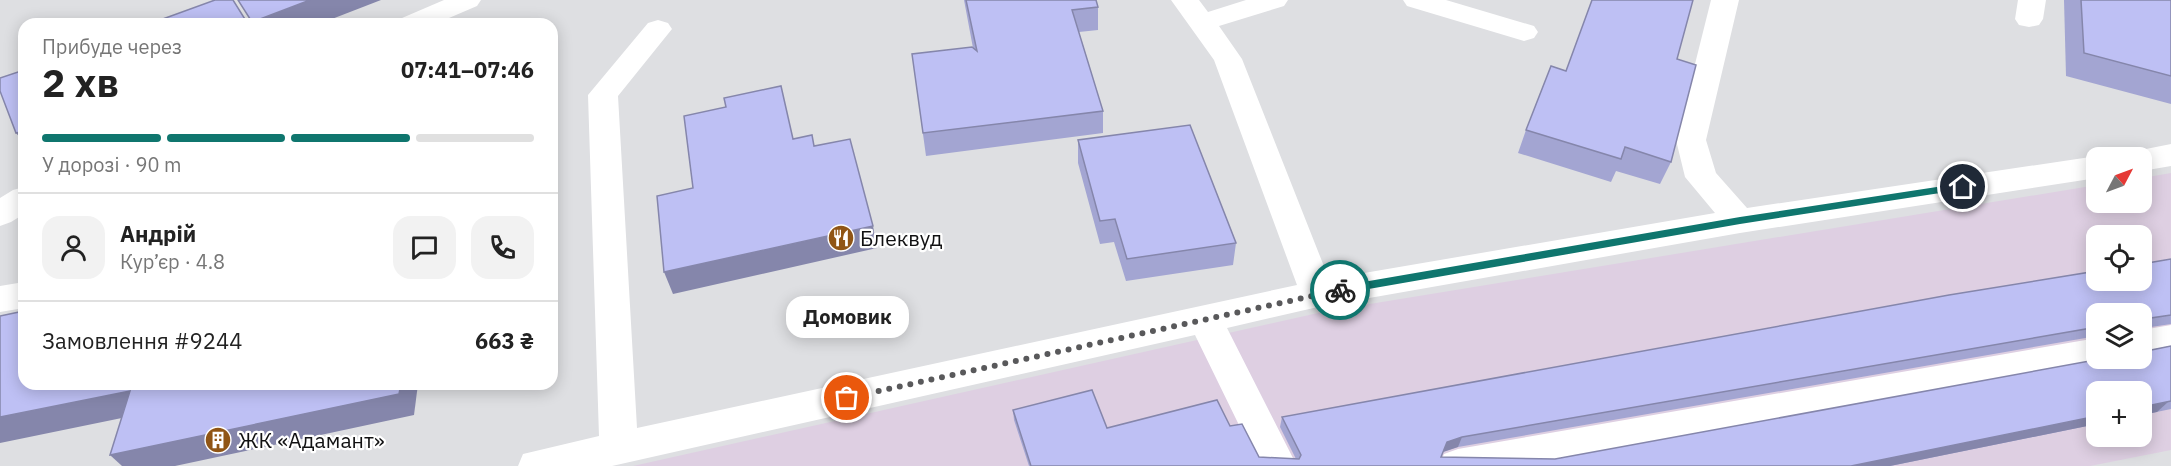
<!DOCTYPE html>
<html lang="uk">
<meta charset="utf-8">
<style>
:root{--surface:#fff;--page:#f2f2f2;--text:#222;--muted:#767676;--line:#e0e0e0;--accent:#0f766e}
body{margin:0;font-family:"IBM Plex Sans",sans-serif;background:var(--page);color:var(--text);height:100vh;display:flex;flex-direction:column;font-size:22px;white-space:nowrap}
*{box-sizing:border-box;margin:0}
p{font-size:20px;color:var(--muted)}
.icon{flex:none;width:33px;height:33px;fill:none;stroke:currentColor;stroke-width:2;stroke-linecap:round;stroke-linejoin:round}
.map{position:relative;flex:1;overflow:hidden}
.sheet{position:absolute;left:18px;top:18px;width:540px;height:372px;display:flex;flex-direction:column;background:var(--surface);border-radius:18px;box-shadow:0 3px 15px #0003}
.sheet>*{flex:none}
.needle{width:39px;rotate:49deg}
.buttons{position:absolute;left:2086px;top:147px;display:grid;gap:12px}
.buttons a{display:grid;place-items:center;width:66px;height:66px;border-radius:12px;background:var(--surface);box-shadow:0 3px 15px #0003;font-size:30px}
.pin{position:absolute;display:grid;place-items:center;width:51px;height:51px;color:#fff;margin:-26px;border:3px solid #fff;border-radius:50%;box-shadow:0 2px 6px #0007}
.courier{position:absolute;display:grid;place-items:center;width:60px;height:60px;margin:-30px;border:4px solid #0f766e;border-radius:50%;background:#fff;color:#222;box-shadow:0 2px 8px #0007}
.bubble{position:absolute;height:42px;border-radius:18px;background:var(--surface);box-shadow:0 3px 15px #0003;font-size:20px;font-weight:800;line-height:42px;text-align:center}
.head em{font-style:normal;font-weight:800}
.head div{display:flex;flex-direction:column-reverse}
.head{display:flex;align-items:center;justify-content:space-between;height:102px;padding:0 24px}
h1{font-size:39px;font-weight:800;line-height:45px}
.bar{display:grid;grid-template-columns:repeat(4,1fr);gap:9px 6px;align-content:center;height:72px;padding:0 24px}
.bar i{height:8px;border-radius:4px;background:var(--line)}
.bar .selected{background:var(--accent)}
.bar p{grid-column:span 4}
.line{display:flex;align-items:center;gap:15px;padding:0 24px;border-top:2px solid var(--line)}
.line div{flex:1}
.round{display:grid;place-items:center;flex:none;width:63px;height:63px;border-radius:18px;background:var(--page)}
.map>svg:first-child{display:block}
</style>
<div class="map">
<svg width="2171" height="466" viewBox="0 0 2171 466">
<rect width="100%" height="100%" fill="#dedfe2"/>
<!-- industrial -->
<path fill="#decfe2" fill-rule="evenodd" d="M 2171,173 L 2171,450 L 2090,466 L 633,466 L 1327,311 L 2097,185 L 2097,202 L 2142,202 L 2142,178 ZM 2097,236 L 2142,236 L 2142,280 L 2097,280 ZM 2097,314 L 2142,314 L 2142,358 L 2097,358 ZM 2097,392 L 2142,392 L 2142,436 L 2097,436 Z"/>
<g fill="none" stroke-linecap="round" stroke-linejoin="round">
<!-- minor -->
<g fill="#fff" fill-rule="evenodd">
<polygon points="444,0 481,0 477,6 435,24 398,24 402,18"/>
<polygon points="1171,0 1199,0 1208,12 1246,0 1288,0 1284,6 1219,26 1242,59 1329,279 1715,213 1685,177 1676,140 1711,0 1739,0 1706,140 1716,173 1747,208 2097,156 2102,158 2097,158 2097,178 1740,233 1318,307 1227,328 1297,466 1259,466 1195,335 612,466 518,466 523,454 599,436 588,95 648,23 658,20 668,23 672,29 618,96 637,428 1297,285 1214,60"/>
<polygon points="1403,0 1446,0 1534,26 1538,32 1534,38 1524,41 1407,6"/>
<polygon points="2018,0 2046,0 2043,19 2039,25 2029,27 2019,25 2015,19"/>
<polygon points="2171,144 2171,166 2142,171 2142,158 2128,158 2131,152"/>
<polygon points="24,187 24,214 11,222 0,226 0,198 13,190"/>
<polygon points="24,282 24,308 0,312 0,286"/>
<polygon points="2171,325 2171,353 2142,358 2142,330"/>
<polygon points="2097,338 2097,358 2112,358 2110,362 2097,366 1550,466 1439,466 1444,454 1458,449"/>
</g>
</g>
<!-- wall -->
<g fill="#a3a5d2" fill-rule="evenodd">
<polygon points="964,0 1096,0 1098,7 1098,30 1079,32 1103,111 1103,133 926,156 912,54 973,48"/>
<polygon points="2064,0 2171,0 2171,104 2066,76"/>
<polygon points="1677,59 1671,162 1660,184 1616,171 1611,182 1518,153 1526,130 1566,71"/>
<polygon points="1078,140 1236,243 1233,265 1126,281 1114,242 1100,244 1078,163"/>
<path d="M 2171,259 L 2171,324 L 2151,327 L 2151,350 L 2171,346 L 2171,409 L 2142,415 L 2097,392 L 2097,424 L 1890,466 L 1029,466 L 1014,420 L 1013,410 L 1107,428 L 1230,426 L 1259,457 L 1296,459 L 1280,427 L 1282,417 ZM 2097,314 L 2142,358 L 1555,459 L 1441,457 L 1443,452 L 1458,447 L 2097,336 Z"/>
</g>
<!-- shaded-wall -->
<g fill="#8586ab">
<polygon points="310,0 381,0 319,24 253,24 252,22"/>
<polygon points="24,131 24,142 16,133"/>
<polygon points="873,226 877,248 673,294 664,272"/>
<polygon points="401,384 418,384 414,415 175,466 122,466 110,455"/>
<polygon points="130,391 151,412 0,443 0,417"/>
<polygon points="2168,402 2157,412 2142,415 2142,407"/>
<polygon points="2097,416 2097,424 1890,466 1851,466"/>
<polygon points="1462,437 1458,447 1443,452 1447,442"/>
</g>
<!-- building -->
<g fill="#bec0f4" stroke="#8586ab" stroke-width="1.5" fill-rule="evenodd">
<polygon points="215,0 233,0 248,24 149,24"/>
<polygon points="238,0 310,0 252,22"/>
<polygon points="966,0 1096,0 1098,7 1072,10 1103,111 923,133 912,54 972,47 977,51"/>
<polygon points="1592,0 1693,0 1677,59 1696,65 1671,162 1625,147 1621,159 1526,130 1551,66 1566,71"/>
<polygon points="2081,0 2171,0 2171,76 2084,53"/>
<polygon points="24,70 24,131 16,133 0,91 0,78"/>
<polygon points="781,86 793,139 812,135 814,146 850,139 873,226 664,272 657,196 693,188 684,116 726,107 724,98"/>
<polygon points="1190,125 1236,243 1127,259 1115,219 1100,221 1078,140"/>
<path d="M 2171,259 L 2171,315 L 2151,318 L 2151,350 L 2171,346 L 2171,401 L 2142,407 L 2142,392 L 2097,392 L 2097,416 L 1851,466 L 1031,466 L 1013,410 L 1092,390 L 1107,428 L 1217,400 L 1230,426 L 1242,424 L 1259,457 L 1299,459 L 1301,455 L 1282,417 L 1949,295 L 2097,271 L 2097,280 L 2142,280 L 2142,264 ZM 2097,314 L 2142,314 L 2142,358 L 2106,358 L 1555,459 L 1441,457 L 1447,442 L 1462,437 L 2097,327 Z"/>
<polygon points="24,311 24,384 401,384 399,394 110,455 130,391 0,417 0,316"/>
</g>
<!-- route -->
<polygon fill="#0f766e" points="1963,183 1968,187 1966,189 1740,224 1340,294 1335,290 1340,286 1740,217"/>
<g fill="none" stroke-linecap="round" stroke-linejoin="round">
<!-- done -->
<polyline stroke="#59595b" stroke-width="6" stroke-dasharray="0 10.8" points="847,398 1340,290"/>
</g>
<!-- icons -->
<defs>
<symbol id="restaurant-disc" viewBox="-11 -11 22 22"><circle r="9.5" fill="#905515" stroke="#fff"/><path d="M-5-6h1v4h1v-4h1v4h1v-4h1v5L-1.5 .5V6h-2V.5L-5-1ZM5-6V6H3V1.5H1.5Q1.5-4 5-6Z" fill="#fff"/></symbol>
<symbol id="building-disc" viewBox="-11 -11 22 22"><circle r="9.5" fill="#905515" stroke="#fff"/><path d="M-4-6H4V6H1V3H-1V6H-4ZM-2.5-4.3h1.7v1.8h-1.7ZM.8-4.3h1.7v1.8H.8ZM-2.5-1h1.7V.8h-1.7ZM.8-1h1.7V.8H.8Z" fill="#fff"/></symbol>
</defs>
<g fill-rule="evenodd">
<use href="#restaurant-disc" x="826" y="223" width="30" height="30"/>
<use href="#building-disc" x="203" y="425" width="30" height="30"/>
</g>
<g text-anchor="middle" dominant-baseline="central" stroke-width="4.5" stroke-linejoin="round" paint-order="stroke">
<!-- poi labels -->
<g font-size="21" fill="#111112" stroke="#fff" text-anchor="start">
<text x="860" y="238">Блеквуд</text>
<text x="238" y="440">ЖК «Адамант»</text>
</g>
</g>
</svg>
<div class="buttons">
<a><svg class="needle" viewBox="-14 -14 28 28"><path d="M0-13l5 13h-10z" fill="#e53935"/><path d="M0 13l5-13h-10z" fill="#767676"/></svg></a>
<a><svg class="icon" aria-label="locate" viewBox="0 0 24 24"><circle cx="12" cy="12" r="6"/><path d="M12 2v4M12 18v4M2 12h4M18 12h4"/></svg></a>
<a><svg class="icon" aria-label="layers" viewBox="0 0 24 24"><path d="M12 4l9 5-9 5-9-5zM3 14l9 5 9-5"/></svg></a>
<a>+</a>
</div>
<div class="pin" style="left:847px;top:398px;background:#ea580c"><svg class="icon" aria-label="bag" viewBox="0 0 24 24"><path d="M5 8h14l-1 12H6zM9 8a3 3 0 0 1 6 0"/></svg></div>
<div class="pin" style="left:1963px;top:187px;background:#1f2937"><svg class="icon" aria-label="home" viewBox="0 0 24 24"><path d="M3 11l9-7 9 7M6 9v11h12V9"/></svg></div>
<div class="courier" style="left:1340px;top:290px"><svg class="icon" aria-label="bike" viewBox="0 0 24 24"><circle cx="6" cy="16" r="4"/><circle cx="18" cy="16" r="4"/><path d="M6 16l4-8h5l3 8M10 8l3 8H6M13 5h3"/></svg></div>
<div class="bubble" style="left:786px;top:296px;width:123px">Домовик</div>
<section class="sheet">
<div class="head"><div><h1>2 хв</h1><p>Прибуде через</p></div><em>07:41–07:46</em></div>
<div class="bar"><i class="selected"></i><i class="selected"></i><i class="selected"></i><i></i><p>У дорозі · 90 m</p></div>
<div class="line" style="height:108px"><a class="round"><svg class="icon" aria-label="person" viewBox="0 0 24 24"><circle cx="12" cy="8" r="4"/><path d="M4 21q1-7 8-7t8 7"/></svg></a><div><b>Андрій</b><p>Кур’єр · 4.8</p></div><a class="round"><svg class="icon" aria-label="chat" viewBox="0 0 24 24"><path d="M4 5h16v11H9l-5 4z"/></svg></a><a class="round"><svg class="icon" aria-label="phone" viewBox="0 0 24 24"><path d="M5 4h4l2 5-3 2q2 4 5 5l2-3 5 2v4C11 20 4 13 5 4z"/></svg></a></div>
<div class="line" style="height:78px"><div>Замовлення #9244</div><b>663 ₴</b></div>
</section>
</div>
